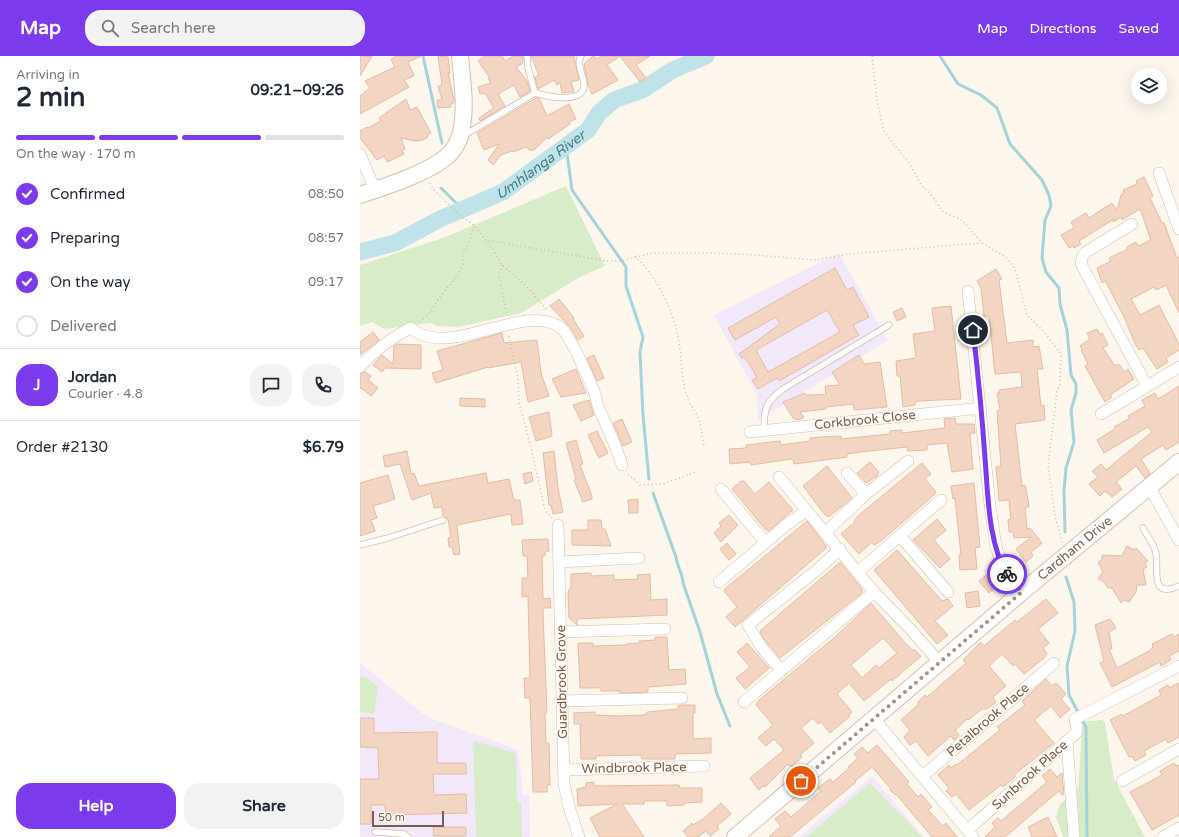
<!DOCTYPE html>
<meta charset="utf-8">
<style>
:root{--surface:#fff;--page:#f2f2f3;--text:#1f2937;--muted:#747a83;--line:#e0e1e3;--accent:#7c3aed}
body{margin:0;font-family:"Varela Round",sans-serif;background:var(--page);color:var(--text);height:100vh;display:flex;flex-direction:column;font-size:15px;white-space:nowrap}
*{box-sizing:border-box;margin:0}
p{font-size:13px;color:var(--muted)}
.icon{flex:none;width:22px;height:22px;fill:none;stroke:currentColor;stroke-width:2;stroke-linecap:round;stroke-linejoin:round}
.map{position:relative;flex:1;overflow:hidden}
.details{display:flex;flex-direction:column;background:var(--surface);width:360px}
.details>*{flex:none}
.fabs{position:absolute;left:771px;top:12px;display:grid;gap:8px}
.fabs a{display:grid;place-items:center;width:36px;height:36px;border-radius:50%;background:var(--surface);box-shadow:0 4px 16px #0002;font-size:20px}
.scale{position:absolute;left:12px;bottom:10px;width:72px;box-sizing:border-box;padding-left:4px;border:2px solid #7a5c4d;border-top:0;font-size:11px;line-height:14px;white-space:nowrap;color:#7a5c4d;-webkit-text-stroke:3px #fffaf3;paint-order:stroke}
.pin{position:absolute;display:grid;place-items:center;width:34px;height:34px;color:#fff;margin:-17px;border:2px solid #fff;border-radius:50%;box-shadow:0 1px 4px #0007}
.courier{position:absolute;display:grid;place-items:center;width:40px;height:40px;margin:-20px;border:3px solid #7c3aed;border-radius:50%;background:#fff;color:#222;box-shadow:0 1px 5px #0007}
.headline em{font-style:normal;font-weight:700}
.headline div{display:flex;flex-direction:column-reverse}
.headline{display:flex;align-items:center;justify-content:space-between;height:68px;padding:0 16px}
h1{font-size:26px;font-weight:700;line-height:30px}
.bar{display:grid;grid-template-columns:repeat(4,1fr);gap:6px 4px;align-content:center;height:48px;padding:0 16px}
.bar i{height:5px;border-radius:3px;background:var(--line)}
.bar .current{background:var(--accent)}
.bar p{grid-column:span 4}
.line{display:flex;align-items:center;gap:10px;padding:0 16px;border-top:1px solid var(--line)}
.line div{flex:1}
.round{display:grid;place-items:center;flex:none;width:42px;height:42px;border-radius:16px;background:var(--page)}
ol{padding:0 16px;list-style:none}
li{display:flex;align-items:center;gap:12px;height:44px}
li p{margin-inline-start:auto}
li .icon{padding:4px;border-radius:50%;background:var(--accent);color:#fff;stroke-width:4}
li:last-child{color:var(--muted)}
li i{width:22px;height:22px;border:2px solid var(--line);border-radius:50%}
.button{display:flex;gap:8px;margin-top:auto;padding:8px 16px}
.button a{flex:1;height:46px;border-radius:16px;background:var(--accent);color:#fff;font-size:16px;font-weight:700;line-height:46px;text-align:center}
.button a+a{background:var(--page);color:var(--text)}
header{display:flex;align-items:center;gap:24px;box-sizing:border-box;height:56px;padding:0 20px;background:var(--accent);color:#fff}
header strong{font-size:19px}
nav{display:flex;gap:22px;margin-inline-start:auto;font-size:14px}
.search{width:280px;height:36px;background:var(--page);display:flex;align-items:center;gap:10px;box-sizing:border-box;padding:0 14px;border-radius:16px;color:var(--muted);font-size:15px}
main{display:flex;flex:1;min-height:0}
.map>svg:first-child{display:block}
</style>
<header>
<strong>Map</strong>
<div class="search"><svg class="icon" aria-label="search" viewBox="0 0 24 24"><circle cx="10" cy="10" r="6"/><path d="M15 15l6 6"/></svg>Search here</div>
<nav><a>Map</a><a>Directions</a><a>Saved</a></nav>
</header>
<main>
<section class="details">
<div class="headline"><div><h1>2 min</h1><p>Arriving in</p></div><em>09:21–09:26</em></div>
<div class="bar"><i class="current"></i><i class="current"></i><i class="current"></i><i></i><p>On the way · 170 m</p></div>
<ol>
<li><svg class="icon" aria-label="check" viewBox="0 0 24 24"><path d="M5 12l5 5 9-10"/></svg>Confirmed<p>08:50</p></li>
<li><svg class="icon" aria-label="check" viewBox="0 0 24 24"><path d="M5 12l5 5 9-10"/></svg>Preparing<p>08:57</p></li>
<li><svg class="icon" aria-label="check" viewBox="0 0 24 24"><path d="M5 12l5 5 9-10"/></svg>On the way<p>09:17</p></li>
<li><i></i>Delivered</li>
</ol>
<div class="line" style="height:72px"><b class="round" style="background:var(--accent);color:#fff">J</b><div><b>Jordan</b><p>Courier · 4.8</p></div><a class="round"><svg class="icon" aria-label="chat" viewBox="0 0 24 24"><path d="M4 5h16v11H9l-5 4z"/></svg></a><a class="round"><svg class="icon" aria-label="phone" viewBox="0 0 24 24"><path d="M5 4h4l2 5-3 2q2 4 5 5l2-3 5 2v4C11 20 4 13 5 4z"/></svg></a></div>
<div class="line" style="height:52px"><div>Order #2130</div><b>$6.79</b></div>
<div class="button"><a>Help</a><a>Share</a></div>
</section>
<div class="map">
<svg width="819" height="781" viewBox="0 0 819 781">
<rect width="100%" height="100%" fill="#fdf6ec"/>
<!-- education -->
<g fill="#f3e8fa">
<polygon points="479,197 528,284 398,365 397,339 354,259"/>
<polygon points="0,607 67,661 158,694 163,739 169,739 170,781 0,781"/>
<polygon points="512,720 564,781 439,781"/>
</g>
<!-- green -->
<g fill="#d8ecc9">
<polygon points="206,130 245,210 220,221 161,257 98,271 77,270 71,267 24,273 12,266 0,270 0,209 83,182"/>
<polygon points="0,620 8,622 18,631 14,658 0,656"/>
<polygon points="742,664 745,667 754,723 785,781 703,781 696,761 700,748 718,734 722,672 727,665"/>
<polygon points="113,685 156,697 157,746 161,747 162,781 116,781"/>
<polygon points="510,727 562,781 446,781"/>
</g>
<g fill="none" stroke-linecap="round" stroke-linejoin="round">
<!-- stream -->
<g stroke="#a5d3da" stroke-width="3">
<polyline points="63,0 82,87"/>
<polyline points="580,0 598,28 621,39 637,52 650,88 682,124 689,139 691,150 685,164 682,202 686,216 699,232 700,248 707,274 711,319 716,328 716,337 711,354 714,386 706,412 704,435 705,476"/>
<polyline points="206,90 212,134 266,211 266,230 283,281 280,296 283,359 289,423"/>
<polyline points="81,132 103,154"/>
<path d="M 293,437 L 316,501 C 317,510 323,518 323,527 L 340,576 L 357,638 L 370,670"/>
<polyline points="706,521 714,546 715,575 707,610 709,639 726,671 727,781"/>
</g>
<!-- river -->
<path stroke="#bfe3e8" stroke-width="17" id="s1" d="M 0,196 L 35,187 L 80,163 L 143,136 L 228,74 L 239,57 L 254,44 L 282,34 L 313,14 L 346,0"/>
</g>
<!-- building -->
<g fill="#f3d5c3" stroke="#e6bba3" fill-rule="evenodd">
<polygon points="0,0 12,0 0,20"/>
<polygon points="36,0 61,0 48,6 54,20 44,24 49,31 0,58 0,40 10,32 5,25 35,11 31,4"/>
<polygon points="78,0 88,1 90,17 88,17 94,44 93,47 91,48 91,51 78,52 77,44 82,44 78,30 82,29"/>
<polygon points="125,0 142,0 145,5 154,0 163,0 163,7 156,11 167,25 170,35 160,41 154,29 138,38 145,50 120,65 119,62 134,52 125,37 120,38 118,31 131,27 128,23 130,22 118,5"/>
<polygon points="171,0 214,0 219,24 211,26 214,36 202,37 200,27 197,29 194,24 178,33 175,21 179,19"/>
<polygon points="233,0 237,3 241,0 290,0 276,9 286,22 280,26 260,0 247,9 258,24 232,38 228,29 224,8"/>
<polygon points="176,42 179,42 187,60 209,48 216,63 209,66 210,68 188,83 187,81 174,94 169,94 166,91 153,96 152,95 141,99 133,109 128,104 139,88 124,94 117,77"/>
<polygon points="46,43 50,54 57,51 71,77 67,79 68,81 63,84 55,85 41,82 45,93 42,94 44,98 27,106 24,100 17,104 0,82 0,75 7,71 8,72 21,65 19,62"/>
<polygon points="784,121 793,140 790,142 802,167 804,167 817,202 819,201 819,257 806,229 796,234 794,231 771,243 780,259 799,249 819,288 819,294 806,302 808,306 797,313 783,292 779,294 776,290 764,261 748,230 745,225 742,227 737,212 751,205 749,202 768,193 767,191 776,186 778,190 791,184 780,153 762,164 761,161 753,166 754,163 719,185 721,188 714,192 713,190 709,192 701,179 714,172 711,166 726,157 729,162 752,147 757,154 761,139 764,137 763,134 777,128 776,125"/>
<path d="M 475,212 L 487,234 L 493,231 L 509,261 L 493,269 L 499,279 L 419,325 L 417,322 L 398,333 L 392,324 L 397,322 L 390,309 L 384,301 L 382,302 L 379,298 L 420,268 L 416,261 L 375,284 L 368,272 ZM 467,254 L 480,276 L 408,316 L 396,294 Z"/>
<polygon points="636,213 642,223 639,224 647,287 673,284 673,291 679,290 683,313 677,313 681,350 684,349 685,364 655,368 662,430 665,429 668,443 669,451 665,451 667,473 670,472 682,487 671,496 673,500 666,506 656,493 671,481 654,482 653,476 649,476 648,464 651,463 649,444 639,445 638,432 636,411 641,410 637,355 640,354 637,337 640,337 639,334 662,331 661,316 635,318 629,260 624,260 621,232 617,225"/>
<polygon points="199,243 214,262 213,263 224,280 218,284 210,271 190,250"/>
<polygon points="591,250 601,343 558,345 555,346 555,349 543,351 540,320 537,320 536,305 556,302 553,278 575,275 572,252"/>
<polygon points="542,252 546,261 537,265 533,256"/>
<polygon points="737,273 740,279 742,277 748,289 743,292 755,310 759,308 764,316 768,313 774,323 750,339 752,341 745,346 725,310 728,308 721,294 722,293 720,290 730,283 727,277"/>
<polygon points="13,276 19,284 0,299 0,286"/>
<polygon points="142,277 144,287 177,284 181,317 189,340 168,346 161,306 128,312 128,311 76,327 72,317 83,314 77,295"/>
<polygon points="37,288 61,289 61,313 25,312 22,316 13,309 22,299 33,308 34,290"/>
<polygon points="234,299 244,322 237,325 227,302"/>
<polygon points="499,299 504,308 520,306 527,351 494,354 493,348 466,351 466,353 440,356 444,361 439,364 433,362 423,346 445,337 445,339 452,339 466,338 465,330 480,329 472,316"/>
<polygon points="216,313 226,337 201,341 192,323"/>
<polygon points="5,316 11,320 8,324 18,332 11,340 1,332 0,333 0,318"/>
<polygon points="819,330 819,386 806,394 803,389 781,403 790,417 785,422 776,410 756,426 762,433 752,441 745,435 740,440 729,428 738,421 732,415 741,408 746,414 792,376 788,371 744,397 737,384 755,373 754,371 770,362 768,360 785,350 782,344 795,337 798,343"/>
<polygon points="100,342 125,343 125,351 100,350"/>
<polygon points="229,344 234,359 221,365 213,349"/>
<polygon points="189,356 192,380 176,385 169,361"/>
<polygon points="595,362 596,368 614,368 615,377 610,378 613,413 592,416 587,387 567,389 567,394 548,395 547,391 501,396 487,398 487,401 434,408 433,404 431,403 391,409 390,406 370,408 369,393 386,392 386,389 420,385 421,389 450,385 450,382 462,381 481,380 481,383 530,378 530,375 542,374 542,377 585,372 584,363"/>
<polygon points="262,363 272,386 263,390 253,367"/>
<polygon points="237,375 248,397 239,402 228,379"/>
<polygon points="216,384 223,408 220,409 232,440 232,443 223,446 214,424 216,423 206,387"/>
<polygon points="47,395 51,418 54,417 59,430 126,417 128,427 149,423 154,444 160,444 163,468 152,469 151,458 97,469 100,498 94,499 92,491 89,491 88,482 91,481 88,463 83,460 82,451 74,452 71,437 52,444 40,408 25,411 23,400"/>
<polygon points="194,395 198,432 203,456 193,458 191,449 189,449 183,397"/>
<polygon points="510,406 519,416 517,420 506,427 497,417"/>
<polygon points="562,407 571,418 565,423 576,436 574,439 521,485 514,489 512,486 499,498 481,478 495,466 494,465 499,459"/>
<polygon points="467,410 492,442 469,461 465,459 443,430"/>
<polygon points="171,416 173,425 165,428 163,418"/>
<polygon points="28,419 35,443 13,450 17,462 11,464 15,475 0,480 0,427"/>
<polygon points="381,425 384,425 395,438 409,426 433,454 409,475 405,473 372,433"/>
<polygon points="614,427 620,491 615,492 617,513 600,514 599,499 601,499 595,442 593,443 591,430"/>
<polygon points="278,443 278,457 269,457 268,444"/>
<polygon points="369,459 378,469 361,486 354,477 361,470 359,467"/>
<polygon points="577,463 586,474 574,484 590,503 580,512 553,484"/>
<polygon points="228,464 241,464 242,473 245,473 251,490 212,489 212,474 228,474"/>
<polygon points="447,465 466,490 466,492 375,571 366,561 377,551 364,535 366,532"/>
<polygon points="188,483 189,495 185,496 185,500 182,500 183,543 190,542 191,552 183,552 183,557 187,656 185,658 186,687 189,687 190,729 187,729 187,736 173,736 170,642 165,642 164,622 170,622 168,540 162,541 162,522 168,522 167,500 163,500 162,484"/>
<polygon points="367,487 376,498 369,504 360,493"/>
<polygon points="767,490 774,494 776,492 788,505 785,507 787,511 783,513 786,529 777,529 776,536 769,546 764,544 761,547 752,532 748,532 743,525 738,523 743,516 738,506 742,504 742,499 762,500"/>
<polygon points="537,494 582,545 588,543 593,550 575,565 588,579 577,588 514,514"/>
<polygon points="479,507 481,507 502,533 502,537 420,602 404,583 400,576 401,574"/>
<polygon points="231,517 231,520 254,519 254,524 278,523 277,519 290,518 291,544 307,543 307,559 217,563 217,569 209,562 208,539 209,533 211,533 211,518"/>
<polygon points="629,517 638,529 629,537 619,525"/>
<polygon points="618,535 620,550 607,552 605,537"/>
<polygon points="686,543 698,557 678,573 689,587 683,592 687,598 684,602 664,618 655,608 653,610 642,598 629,610 646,630 633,641 636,646 627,653 622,653 608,664 607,663 595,674 599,679 594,684 591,680 568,700 556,685 550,689 544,681 550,674 541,664 558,649 558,646 565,639 567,641 606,607 603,604 621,586 624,590 655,564 657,566"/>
<path d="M 511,547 L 547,589 L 554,595 L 555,594 L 561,600 L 532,625 L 531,623 L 504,645 L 489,627 L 477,638 L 492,656 L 489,658 L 490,660 L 470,677 L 461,666 L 458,668 L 453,662 L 441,672 L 454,687 L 440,699 L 442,701 L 431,711 L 428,708 L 405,731 L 404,729 L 399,734 L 390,722 L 424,694 L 414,683 L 406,690 L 398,682 L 413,669 L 396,649 L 398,645 L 475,581 ZM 523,582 L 537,597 L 519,612 L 516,609 L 502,622 L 491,609 Z"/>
<polygon points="750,563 756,572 749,576 752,593 749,593 757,612 789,595 793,591 792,588 812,578 814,581 819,578 819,595 809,600 811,604 801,610 800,606 752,631 740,607 744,605 735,569"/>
<polygon points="295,581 307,581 309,614 325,613 326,628 288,631 288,636 260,637 260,635 241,635 241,632 220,632 218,587 233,587 233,590 266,589 266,588 279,587 279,585 295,584"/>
<polygon points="387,587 409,612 385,633 376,622 390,611 377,596"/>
<polygon points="686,623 692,630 696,627 706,638 701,643 710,653 700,662 691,650 674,664 694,687 654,719 655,721 643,731 641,729 609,754 596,738 592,741 586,735 589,732 578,719 589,709 591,712 596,708 597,709 640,674 637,671 665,649 662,645"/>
<polygon points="819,627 819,681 808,687 806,683 784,695 786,699 775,705 772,700 769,701 750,664 762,658 763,660 801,639 799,634 808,629 809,632"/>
<polygon points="318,649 335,649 335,657 333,657 333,683 351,682 351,697 315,698 315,703 282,703 281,699 236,700 236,703 221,703 220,668 214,668 214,657 235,656 235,659 258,660 283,659 287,658 287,656 318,653"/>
<polygon points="0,662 14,662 14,677 77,676 77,707 106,707 106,718 73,718 74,739 106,738 107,757 26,759 25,749 11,749 11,768 0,768 0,723 19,723 18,692 0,691"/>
<polygon points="517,689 549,726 547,728 558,741 561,738 572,751 568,754 583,770 586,767 597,781 572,781 536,738 535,739 530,734 531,733 512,711 495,725 496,726 430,781 409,781 421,770 415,763 425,755 431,761 461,735 458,732 470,723 473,726 489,712 488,711 498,702 494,698 502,691 508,697"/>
<polygon points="814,707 816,710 819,709 819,759 792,774 770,736 802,719 800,715"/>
<polygon points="690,713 697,721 702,717 704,738 702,739 699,735 645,781 625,781 635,771 632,767 638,762 641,765 687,726 682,720"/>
<polygon points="234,726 234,730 319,729 320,732 342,732 342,746 324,747 324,749 307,750 307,745 284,745 284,748 262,748 284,781 240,781 230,762 257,748 218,750 217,733 226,731 226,727"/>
<polygon points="361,747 371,758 357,770 359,773 350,780 346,775 338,781 328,781 323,775 332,767 333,769 343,763"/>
<polygon points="688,761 697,781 672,781 668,771"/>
<polygon points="73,771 106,771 106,780 74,780"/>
</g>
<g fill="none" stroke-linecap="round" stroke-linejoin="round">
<defs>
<g id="lane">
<path d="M 175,37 C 186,40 226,50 224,27 C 223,19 216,7 221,0"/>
<polyline points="103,80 175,37 168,12 167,0"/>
<path d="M 404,375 C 404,352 405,347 423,333 L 529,269"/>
<path d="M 783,472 C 787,480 795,489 796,498 C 799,514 789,543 819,530"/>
<polyline points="0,489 28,482 83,464"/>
<polyline points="15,776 44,778 48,781"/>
</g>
<g id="street">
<polyline points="0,98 15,134"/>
<polyline points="799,117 819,173"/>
<polyline points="772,168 726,196 722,201 721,208 787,330"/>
<polyline points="608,235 630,450 636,491 642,509 662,536"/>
<path d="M 0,311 C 14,295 31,282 50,272 C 54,274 59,278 63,279 C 102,294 168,248 200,271 C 209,277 229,323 234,335 C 236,341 237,347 239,353 C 247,371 256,389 262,409"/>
<polyline points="741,358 819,311"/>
<polyline points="390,376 621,352"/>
<polyline points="487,417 506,438"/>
<polyline points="419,421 514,536 552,575 580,607"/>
<polyline points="789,430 819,484"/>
<polyline points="361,433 405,486"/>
<polyline points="198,469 204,728 209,751 219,781"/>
<polyline points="466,476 506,438 548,405"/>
<polyline points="541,481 588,536"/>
<polyline points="199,506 279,502"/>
<polyline points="499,515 581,444"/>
<polyline points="359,526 425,470 446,455"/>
<polyline points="200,576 305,573"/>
<polyline points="421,614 402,592 388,569 457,514 480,493"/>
<polyline points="202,645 322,642"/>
<polyline points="384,646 514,536"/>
<polyline points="514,663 613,781"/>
<polyline points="707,685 714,781"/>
<polyline points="204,714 344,710"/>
<polyline points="563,720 694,607"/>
<polyline points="762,725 819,693"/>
<polyline points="608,774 716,677 717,673 715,663 819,610"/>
<polyline points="803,781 819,772"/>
</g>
<g id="secondary">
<path d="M 0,139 C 24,131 65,118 85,102 C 94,95 101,83 102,71 C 106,48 102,23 100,0"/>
<path id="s2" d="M 375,781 L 662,536 L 819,406"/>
</g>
</defs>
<!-- lane casing -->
<use href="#lane" stroke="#d1beb0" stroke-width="7"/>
<!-- street casing -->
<use href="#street" stroke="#d1beb0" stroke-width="12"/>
<!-- secondary casing -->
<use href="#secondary" stroke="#d6c0b0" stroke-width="18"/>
<!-- path -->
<g stroke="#d9b8a5" stroke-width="1.5" stroke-dasharray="1 3" stroke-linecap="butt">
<polyline points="512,0 517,44 524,76 549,107 562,130 570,137 582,155 602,164 622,187 647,202 655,213 667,259 684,276 701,298 700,328 697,335 688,410 695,460 702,486"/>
<polyline points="70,127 73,133 102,161 114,169 133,193 142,209 165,229 188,255"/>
<path d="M 125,184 L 247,205 L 262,205 L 275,201 C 296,218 313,255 318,281 C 322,300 321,322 327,341 C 329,347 333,352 336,357 C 341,368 342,378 344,390"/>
<polyline points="275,201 294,197 346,197 382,198 457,204 488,198 621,187"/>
<polyline points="142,209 139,219 147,258"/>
<polyline points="60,266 71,255 82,238 99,218 103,207 103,198 109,187 114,169"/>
<polyline points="149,280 158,323 159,347 170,388 185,454 192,462"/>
<polyline points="268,418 280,429 302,428 336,416"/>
</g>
<!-- lane -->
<use href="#lane" stroke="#fff" stroke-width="5.5"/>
<!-- street -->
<use href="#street" stroke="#fff" stroke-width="11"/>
<!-- secondary -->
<use href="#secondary" stroke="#fff" stroke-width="16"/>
</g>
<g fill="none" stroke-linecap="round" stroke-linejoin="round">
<!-- done -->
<polyline stroke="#a89285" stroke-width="4" stroke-dasharray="0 7.2" points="441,725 662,536 647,518"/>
<!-- route -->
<path stroke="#7c3aed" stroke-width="5" d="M 613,274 C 618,317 622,359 625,402 C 628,438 628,487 647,518"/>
</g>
<g text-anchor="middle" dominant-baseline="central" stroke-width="3" stroke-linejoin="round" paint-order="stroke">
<!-- street labels -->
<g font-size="13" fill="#7a5c4d" stroke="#fffaf3">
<text transform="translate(505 364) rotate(-6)">Corkbrook Close</text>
<text stroke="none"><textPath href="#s2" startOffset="446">Cardham Drive</textPath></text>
<text transform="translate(202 626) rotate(-91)">Guardbrook Grove</text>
<text transform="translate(628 664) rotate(-41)">Petalbrook Place</text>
<text transform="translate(274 712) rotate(-1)">Windbrook Place</text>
<text transform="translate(670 719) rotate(-42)">Sunbrook Place</text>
</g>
<!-- water labels -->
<g font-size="14" font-style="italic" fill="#437c86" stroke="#fffaf3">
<text stroke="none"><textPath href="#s1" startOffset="202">Umhlanga River</textPath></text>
</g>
</g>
</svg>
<div class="fabs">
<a><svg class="icon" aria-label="layers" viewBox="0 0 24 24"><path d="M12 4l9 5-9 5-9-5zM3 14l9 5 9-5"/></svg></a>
</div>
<div class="scale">50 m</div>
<div class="pin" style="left:441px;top:725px;background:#ea580c"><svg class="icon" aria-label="bag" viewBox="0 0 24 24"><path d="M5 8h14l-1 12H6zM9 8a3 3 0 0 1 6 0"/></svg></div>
<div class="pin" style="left:613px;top:274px;background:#1f2937"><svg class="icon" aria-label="home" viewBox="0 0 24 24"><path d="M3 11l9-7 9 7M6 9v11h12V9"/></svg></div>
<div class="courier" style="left:647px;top:518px"><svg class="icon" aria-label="bike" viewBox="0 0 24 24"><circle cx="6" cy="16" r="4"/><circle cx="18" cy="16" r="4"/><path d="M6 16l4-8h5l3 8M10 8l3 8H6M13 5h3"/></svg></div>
</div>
</main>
